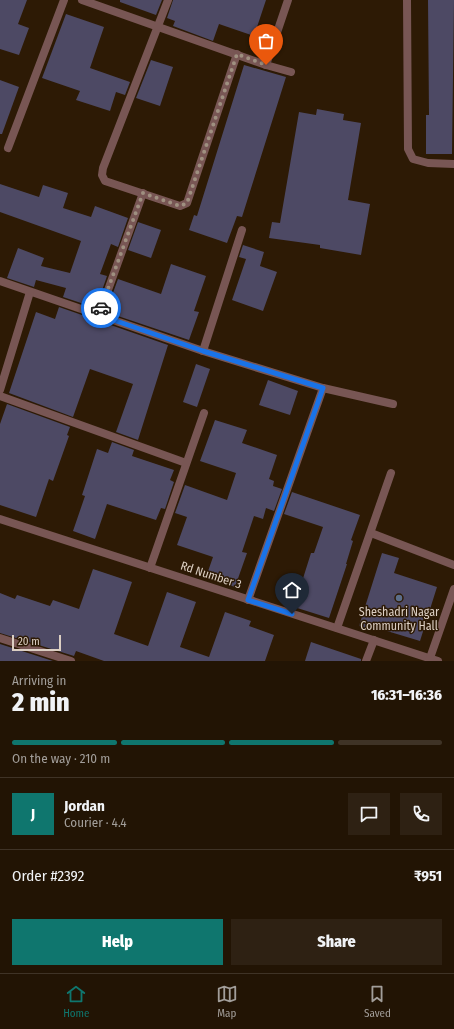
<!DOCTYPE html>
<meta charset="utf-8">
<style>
:root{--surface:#221404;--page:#2e2113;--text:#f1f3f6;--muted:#a29e9a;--line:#3f3326;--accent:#0f766e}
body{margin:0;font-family:"Fira Sans Condensed",sans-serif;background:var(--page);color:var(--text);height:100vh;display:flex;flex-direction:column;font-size:15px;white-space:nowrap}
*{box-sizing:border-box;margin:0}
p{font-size:13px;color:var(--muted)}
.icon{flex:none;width:22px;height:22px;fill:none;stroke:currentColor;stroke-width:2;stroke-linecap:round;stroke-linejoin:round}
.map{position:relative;height:661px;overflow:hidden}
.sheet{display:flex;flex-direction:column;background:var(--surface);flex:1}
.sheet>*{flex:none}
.scale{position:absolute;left:12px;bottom:10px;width:49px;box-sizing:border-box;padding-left:4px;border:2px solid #dccfc3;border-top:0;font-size:11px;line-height:14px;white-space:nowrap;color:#dccfc3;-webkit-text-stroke:3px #2d1a05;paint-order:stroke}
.pin{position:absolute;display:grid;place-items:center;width:34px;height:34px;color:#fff;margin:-41px -17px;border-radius:50% 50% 50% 0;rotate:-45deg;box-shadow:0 0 4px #0007}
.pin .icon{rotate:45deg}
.courier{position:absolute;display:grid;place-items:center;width:40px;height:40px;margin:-20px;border:3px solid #1a73e8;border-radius:50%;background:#fff;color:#222;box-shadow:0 1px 5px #0007}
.head em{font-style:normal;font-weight:800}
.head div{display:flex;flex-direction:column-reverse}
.head{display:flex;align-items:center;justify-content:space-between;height:68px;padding:0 12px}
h1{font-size:26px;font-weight:800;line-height:30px}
.bar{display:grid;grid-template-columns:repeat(4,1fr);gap:6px 4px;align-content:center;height:48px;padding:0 12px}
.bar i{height:5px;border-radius:3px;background:var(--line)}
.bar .active{background:var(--accent)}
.bar p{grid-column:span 4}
.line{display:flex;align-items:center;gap:10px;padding:0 12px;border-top:1px solid var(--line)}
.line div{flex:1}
.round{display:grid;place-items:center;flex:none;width:42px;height:42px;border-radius:0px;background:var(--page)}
.button{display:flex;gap:8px;margin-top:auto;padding:8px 12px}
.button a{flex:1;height:46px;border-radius:0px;background:var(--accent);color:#fff;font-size:16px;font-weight:800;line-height:46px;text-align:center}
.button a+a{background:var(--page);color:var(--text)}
.tab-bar{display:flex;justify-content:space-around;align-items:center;height:56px;border-top:1px solid var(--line);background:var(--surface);font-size:11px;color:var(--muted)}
.tab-bar a{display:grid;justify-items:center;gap:2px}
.tab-bar .active{color:var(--accent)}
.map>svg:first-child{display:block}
</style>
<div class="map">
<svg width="454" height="661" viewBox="0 0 454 661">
<rect width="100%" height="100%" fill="#2d1a05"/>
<!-- building -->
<g fill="#4d4964">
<polygon points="0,0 27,0 18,24 29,28 19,55 0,49"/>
<polygon points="120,0 162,0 156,15 120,2"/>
<polygon points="173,0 266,0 254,36 219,24 213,41 173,26 175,21 167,18"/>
<polygon points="428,0 454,0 452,154 426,154 426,115 429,115"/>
<polygon points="66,14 104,27 90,68 130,82 125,95 116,92 110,111 76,100 80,91 42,78"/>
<polygon points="151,60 173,67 160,106 136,98"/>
<polygon points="244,65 286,77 242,217 237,216 227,243 189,230 194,215 197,216"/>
<polygon points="0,80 19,87 2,134 0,134"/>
<polygon points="317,109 344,114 343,120 361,123 348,200 370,204 361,255 320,248 320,245 269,238 272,222 280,223 299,112 316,115"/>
<polygon points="0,184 39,197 43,185 68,193 63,208 91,217 95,206 128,218 118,247 111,244 100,274 107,276 96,308 63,297 66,288 36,280 34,287 7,278 18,248 44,258 41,266 70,273 81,241 0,212"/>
<polygon points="138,222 161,230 151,258 128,250"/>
<polygon points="243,245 264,252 260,266 277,272 263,311 232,300 246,259 239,257"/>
<polygon points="171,264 206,276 194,311 199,312 189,340 106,312 118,279 161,294"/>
<polygon points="59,307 168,345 138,440 116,432 133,384 90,369 73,417 9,393 36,312 55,319"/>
<polygon points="196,364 210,369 197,407 183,402"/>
<polygon points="268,380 298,391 290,415 259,405"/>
<polygon points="7,404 70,427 67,435 69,436 53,481 49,479 36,517 0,505 0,424"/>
<polygon points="215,420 247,430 242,443 277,455 269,479 274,481 273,486 282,489 274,511 266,508 263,519 254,516 242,552 247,553 235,587 206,577 213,557 177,545 187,517 175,513 185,485 227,500 236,473 200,461"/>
<polygon points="112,442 134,450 132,456 174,470 170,480 174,482 165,509 161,508 156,520 107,504 95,539 73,531 85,496 82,495 97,449 108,453"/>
<polygon points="292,492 360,515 351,540 353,541 346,564 347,564 329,618 294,607 311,553 314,553 323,527 284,514"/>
<polygon points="382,553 399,558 394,573 437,587 420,641 377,628 376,631 359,626"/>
<polygon points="93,569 132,582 114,634 148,646 167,592 196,602 180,647 209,657 225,612 251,621 249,626 274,635 265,661 104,661 76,651 74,656 0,633 0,593 15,599 17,595 50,606 53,600 79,609"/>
<polygon points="311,642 361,659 361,661 305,661"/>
<polygon points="0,644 53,661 0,661"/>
</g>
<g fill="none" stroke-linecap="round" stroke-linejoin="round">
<!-- street -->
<g stroke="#785654" stroke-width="8">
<polyline points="82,0 266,65 291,72"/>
<polyline points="168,0 103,168 102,175 105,181 180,206 187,203 237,54"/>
<polyline points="407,0 408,149 413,159 428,163 454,164"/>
<polyline points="266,65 288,0"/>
<polyline points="8,148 64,0"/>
<polyline points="0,281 203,351 323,388 393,404"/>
<polyline points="99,315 143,193"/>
<polyline points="203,351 242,230"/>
<polyline points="0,390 30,292"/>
<polyline points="0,396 186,463"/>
<polyline points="0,519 438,661"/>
<polyline points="371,533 454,565"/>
<polyline points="150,568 204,413"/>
<polyline points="248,600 323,388"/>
<polyline points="337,628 391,473"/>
<polyline points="0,638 71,661"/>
<polyline points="430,658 454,589"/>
<polyline points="366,661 374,640"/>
</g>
</g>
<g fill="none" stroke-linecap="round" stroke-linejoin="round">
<!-- done -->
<polyline stroke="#9f9080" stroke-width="4" stroke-dasharray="0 7.2" points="101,308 143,193 180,206 187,203 237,54 266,65"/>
<!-- route -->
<polyline stroke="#1a73e8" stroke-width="5" points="101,308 99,315 203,351 323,388 248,600 292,614"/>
</g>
<!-- markers -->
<circle fill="#5c6f8a" stroke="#2d1a05" stroke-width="1.5" cx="399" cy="598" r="4"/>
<g text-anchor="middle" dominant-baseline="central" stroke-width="3" stroke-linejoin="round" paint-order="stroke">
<!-- street labels -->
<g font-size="12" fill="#dccfc3" stroke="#2d1a05">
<text transform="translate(211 575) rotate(18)">Rd Number 3</text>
</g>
<!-- poi labels -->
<g font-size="12" fill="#dccfc3" stroke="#2d1a05">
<text x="399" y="612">Sheshadri Nagar<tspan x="399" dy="14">Community Hall</tspan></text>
</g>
</g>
</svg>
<div class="scale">20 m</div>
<div class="pin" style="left:266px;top:65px;background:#ea580c"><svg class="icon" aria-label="bag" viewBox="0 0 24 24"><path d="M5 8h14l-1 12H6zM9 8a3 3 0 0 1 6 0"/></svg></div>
<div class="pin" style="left:292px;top:614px;background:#1f2937"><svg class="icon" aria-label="home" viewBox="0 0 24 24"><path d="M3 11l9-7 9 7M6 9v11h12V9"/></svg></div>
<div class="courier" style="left:101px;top:308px"><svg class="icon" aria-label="car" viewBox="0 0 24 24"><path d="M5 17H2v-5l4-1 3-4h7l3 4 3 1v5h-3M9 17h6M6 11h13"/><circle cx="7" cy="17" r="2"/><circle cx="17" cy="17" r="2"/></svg></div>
</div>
<section class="sheet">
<div class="head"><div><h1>2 min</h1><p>Arriving in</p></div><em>16:31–16:36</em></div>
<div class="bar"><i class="active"></i><i class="active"></i><i class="active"></i><i></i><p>On the way · 210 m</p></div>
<div class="line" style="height:72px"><b class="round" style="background:var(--accent);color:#fff">J</b><div><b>Jordan</b><p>Courier · 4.4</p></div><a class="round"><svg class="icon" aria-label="chat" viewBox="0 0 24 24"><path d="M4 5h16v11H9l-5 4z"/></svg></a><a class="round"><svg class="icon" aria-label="phone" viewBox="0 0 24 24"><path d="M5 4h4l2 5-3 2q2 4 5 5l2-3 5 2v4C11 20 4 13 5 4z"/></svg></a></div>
<div class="line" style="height:52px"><div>Order #2392</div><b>₹951</b></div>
<div class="button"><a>Help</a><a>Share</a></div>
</section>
<nav class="tab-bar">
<a class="active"><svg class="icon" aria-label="home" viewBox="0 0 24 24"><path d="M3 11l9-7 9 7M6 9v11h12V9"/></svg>Home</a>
<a><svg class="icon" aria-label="map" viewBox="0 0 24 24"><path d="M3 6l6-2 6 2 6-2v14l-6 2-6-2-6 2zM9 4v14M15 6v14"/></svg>Map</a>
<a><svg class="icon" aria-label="saved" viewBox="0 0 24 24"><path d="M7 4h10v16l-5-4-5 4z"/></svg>Saved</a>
</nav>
